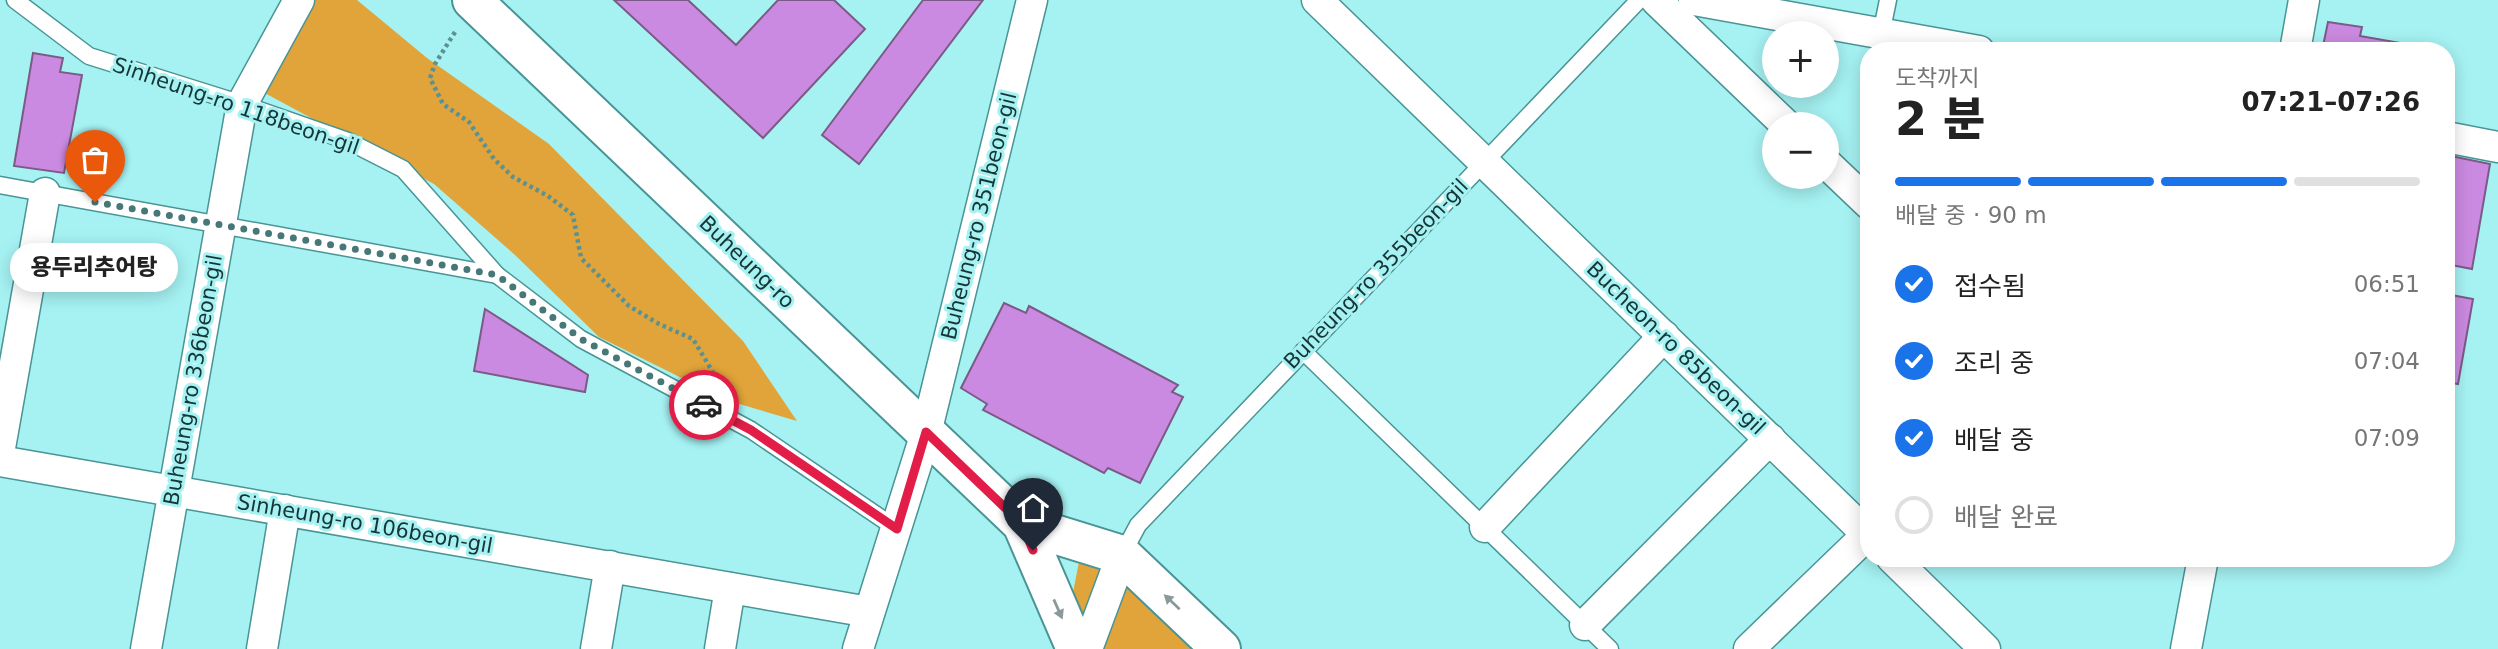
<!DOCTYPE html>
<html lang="ko">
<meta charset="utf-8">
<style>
:root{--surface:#fff;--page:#f2f2f2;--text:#222;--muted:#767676;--line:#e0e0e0;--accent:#1a73e8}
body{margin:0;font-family:"DejaVu Sans","Noto Sans KR",sans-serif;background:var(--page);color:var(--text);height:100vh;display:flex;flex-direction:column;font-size:26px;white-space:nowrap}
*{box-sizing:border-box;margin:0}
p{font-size:23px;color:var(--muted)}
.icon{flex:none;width:38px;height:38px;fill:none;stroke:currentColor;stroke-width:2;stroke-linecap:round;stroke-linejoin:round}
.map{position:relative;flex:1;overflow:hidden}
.panel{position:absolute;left:1860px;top:42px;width:595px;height:525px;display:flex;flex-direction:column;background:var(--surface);border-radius:28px;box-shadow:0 4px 18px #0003}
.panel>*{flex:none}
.controls{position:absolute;left:1762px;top:21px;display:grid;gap:14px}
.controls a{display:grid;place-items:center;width:77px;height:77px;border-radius:50%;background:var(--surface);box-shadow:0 4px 18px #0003;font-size:35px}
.pin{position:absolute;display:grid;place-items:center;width:60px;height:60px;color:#fff;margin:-72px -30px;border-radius:50% 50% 50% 0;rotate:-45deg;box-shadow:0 0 7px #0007}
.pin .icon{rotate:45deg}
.courier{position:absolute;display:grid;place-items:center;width:70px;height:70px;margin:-35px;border:5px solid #e11d48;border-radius:50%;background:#fff;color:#222;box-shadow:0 2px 9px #0007}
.bubble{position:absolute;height:49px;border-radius:24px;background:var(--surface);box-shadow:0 4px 18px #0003;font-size:23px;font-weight:800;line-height:49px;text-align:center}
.headline em{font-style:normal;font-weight:800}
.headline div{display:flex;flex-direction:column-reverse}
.headline{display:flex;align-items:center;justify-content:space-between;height:119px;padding:0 35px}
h1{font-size:46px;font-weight:800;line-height:52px}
.bar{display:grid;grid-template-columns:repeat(4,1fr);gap:10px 7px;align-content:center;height:84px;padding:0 35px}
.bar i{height:9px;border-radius:5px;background:var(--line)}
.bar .on{background:var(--accent)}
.bar p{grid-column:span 4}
ol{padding:0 35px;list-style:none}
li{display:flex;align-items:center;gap:21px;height:77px}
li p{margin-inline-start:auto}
li .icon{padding:7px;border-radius:50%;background:var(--accent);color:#fff;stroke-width:4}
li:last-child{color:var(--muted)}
li i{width:38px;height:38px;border:4px solid var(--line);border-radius:50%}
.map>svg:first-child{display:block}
</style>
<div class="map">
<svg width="2498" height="649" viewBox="0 0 2498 649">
<rect width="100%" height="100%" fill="#a6f2f3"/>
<!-- green -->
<g fill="#e1a43a">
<polygon points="301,0 357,0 427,58 549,144 743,341 797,421 726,400 599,337 515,255 434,184 259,90"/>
<polygon points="1081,552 1220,649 1086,649 1066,627"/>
</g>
<!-- building -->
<g fill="#cb8ae1" stroke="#7b5b85" stroke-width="2">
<polygon points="614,0 688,0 736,45 778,0 834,0 865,29 763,138"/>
<polygon points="923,0 983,0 859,164 822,135"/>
<polygon points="2328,22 2362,27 2360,36 2412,45 2411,51 2322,51"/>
<polygon points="33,53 63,58 60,72 82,75 64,173 14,166"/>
<polygon points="2446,155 2490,164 2472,269 2446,264"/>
<polygon points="2446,294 2473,299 2458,384 2446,382"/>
<polygon points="1004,303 1026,313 1029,306 1178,385 1172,392 1183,397 1140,483 1108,468 1104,473 983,410 987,404 961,388"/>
<polygon points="485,309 588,375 585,392 474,371"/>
</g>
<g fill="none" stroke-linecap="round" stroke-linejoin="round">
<defs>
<g id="service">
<polyline points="15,0 89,56 242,104 348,141 403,169 497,275 581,339 751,430 897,529"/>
<polyline points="1881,34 1888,0"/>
<polyline points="0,185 497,275"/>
<polyline points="1303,351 1610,649"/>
<polyline points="1122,555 1138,525 1639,0"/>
</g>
<g id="minor">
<polyline points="1317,0 1869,536"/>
<polyline points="1656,0 1785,124"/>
<polyline points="1694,0 1979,51"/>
<polyline points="2295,51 2304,0"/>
<polyline points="2446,137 2498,147"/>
<polyline points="1827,164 1869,204"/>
<polyline points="0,448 45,193"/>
<polyline points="0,461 869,612"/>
<polyline points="1485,527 1664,336"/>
<polyline points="1892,558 1985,649"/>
<polyline points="1585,625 1770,439"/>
<polyline points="146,649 242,104 299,0"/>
<polyline points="262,649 285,510"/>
<polyline points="596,649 610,566"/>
<polyline points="720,649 730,588"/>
<polyline points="858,649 926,433 1032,0"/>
<polyline points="1087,649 1122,555"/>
<polyline points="1749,649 1868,534"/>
<polyline points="2186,649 2203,558"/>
</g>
<g id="tertiary">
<polyline points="472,0 1022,524 1076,649"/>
<polyline points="1022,524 1122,555 1221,649"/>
</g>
</defs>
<!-- service casing -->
<use href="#service" stroke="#499495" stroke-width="19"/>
<!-- minor casing -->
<use href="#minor" stroke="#499495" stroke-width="33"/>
<!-- tertiary casing -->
<use href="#tertiary" stroke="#499495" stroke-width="42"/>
<!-- path -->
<polyline stroke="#5c9192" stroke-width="4.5" stroke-dasharray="3.5 3.5" stroke-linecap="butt" points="455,32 435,64 430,78 443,104 469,122 494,159 513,177 548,196 573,215 581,258 629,306 659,324 693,339 720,384"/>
<!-- service -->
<use href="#service" stroke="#fff" stroke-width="16"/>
<!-- minor -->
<use href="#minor" stroke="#fff" stroke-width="30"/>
<!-- tertiary -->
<use href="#tertiary" stroke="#fff" stroke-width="38"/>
</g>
<!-- one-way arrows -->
<defs><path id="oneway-solid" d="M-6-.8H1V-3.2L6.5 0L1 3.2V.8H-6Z" transform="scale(1.75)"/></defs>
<g fill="#8a9a9a">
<use href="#oneway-solid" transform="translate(1172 602) rotate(-137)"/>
<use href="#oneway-solid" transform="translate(1058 609) rotate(66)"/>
</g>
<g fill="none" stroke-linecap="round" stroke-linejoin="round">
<!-- done -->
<polyline stroke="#487778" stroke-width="7" stroke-dasharray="0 12.6" points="95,202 497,275 581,339 704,405"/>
<!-- route -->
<polyline stroke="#e11d48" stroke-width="9" points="704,405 751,430 897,529 926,432 1022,524 1033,550"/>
</g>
<g text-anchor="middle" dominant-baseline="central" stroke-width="6" stroke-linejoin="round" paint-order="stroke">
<!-- street labels -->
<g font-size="21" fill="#163536" stroke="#a6f2f3">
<text transform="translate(236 106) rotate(19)">Sinheung-ro 118beon-gil</text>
<text transform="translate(979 216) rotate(-76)">Buheung-ro 351beon-gil</text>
<text transform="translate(747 262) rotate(44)">Buheung-ro</text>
<text transform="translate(1376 274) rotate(-46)">Buheung-ro 355beon-gil</text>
<text transform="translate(1676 348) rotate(44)">Bucheon-ro 85beon-gil</text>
<text transform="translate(193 380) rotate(-80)">Buheung-ro 336beon-gil</text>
<text transform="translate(365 524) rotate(10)">Sinheung-ro 106beon-gil</text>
</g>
</g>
</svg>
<div class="controls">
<a>+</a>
<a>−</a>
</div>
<div class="pin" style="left:95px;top:202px;background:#ea580c"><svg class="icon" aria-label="bag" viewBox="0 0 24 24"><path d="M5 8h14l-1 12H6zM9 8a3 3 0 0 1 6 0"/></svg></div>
<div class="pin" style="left:1033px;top:550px;background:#1f2937"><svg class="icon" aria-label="home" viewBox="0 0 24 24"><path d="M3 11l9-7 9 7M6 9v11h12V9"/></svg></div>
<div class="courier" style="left:704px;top:405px"><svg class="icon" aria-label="car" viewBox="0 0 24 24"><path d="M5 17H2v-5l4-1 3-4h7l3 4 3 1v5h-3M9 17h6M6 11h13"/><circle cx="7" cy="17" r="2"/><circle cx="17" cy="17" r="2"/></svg></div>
<div class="bubble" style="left:10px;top:243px;width:168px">용두리추어탕</div>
<section class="panel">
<div class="headline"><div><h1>2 분</h1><p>도착까지</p></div><em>07:21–07:26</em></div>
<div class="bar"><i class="on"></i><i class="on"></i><i class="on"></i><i></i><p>배달 중 · 90 m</p></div>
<ol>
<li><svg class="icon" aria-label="check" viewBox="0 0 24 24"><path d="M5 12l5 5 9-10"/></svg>접수됨<p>06:51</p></li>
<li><svg class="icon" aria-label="check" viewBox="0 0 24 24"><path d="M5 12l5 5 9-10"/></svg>조리 중<p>07:04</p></li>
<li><svg class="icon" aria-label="check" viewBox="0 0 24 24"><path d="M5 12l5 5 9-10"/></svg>배달 중<p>07:09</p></li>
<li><i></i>배달 완료</li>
</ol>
</section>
</div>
